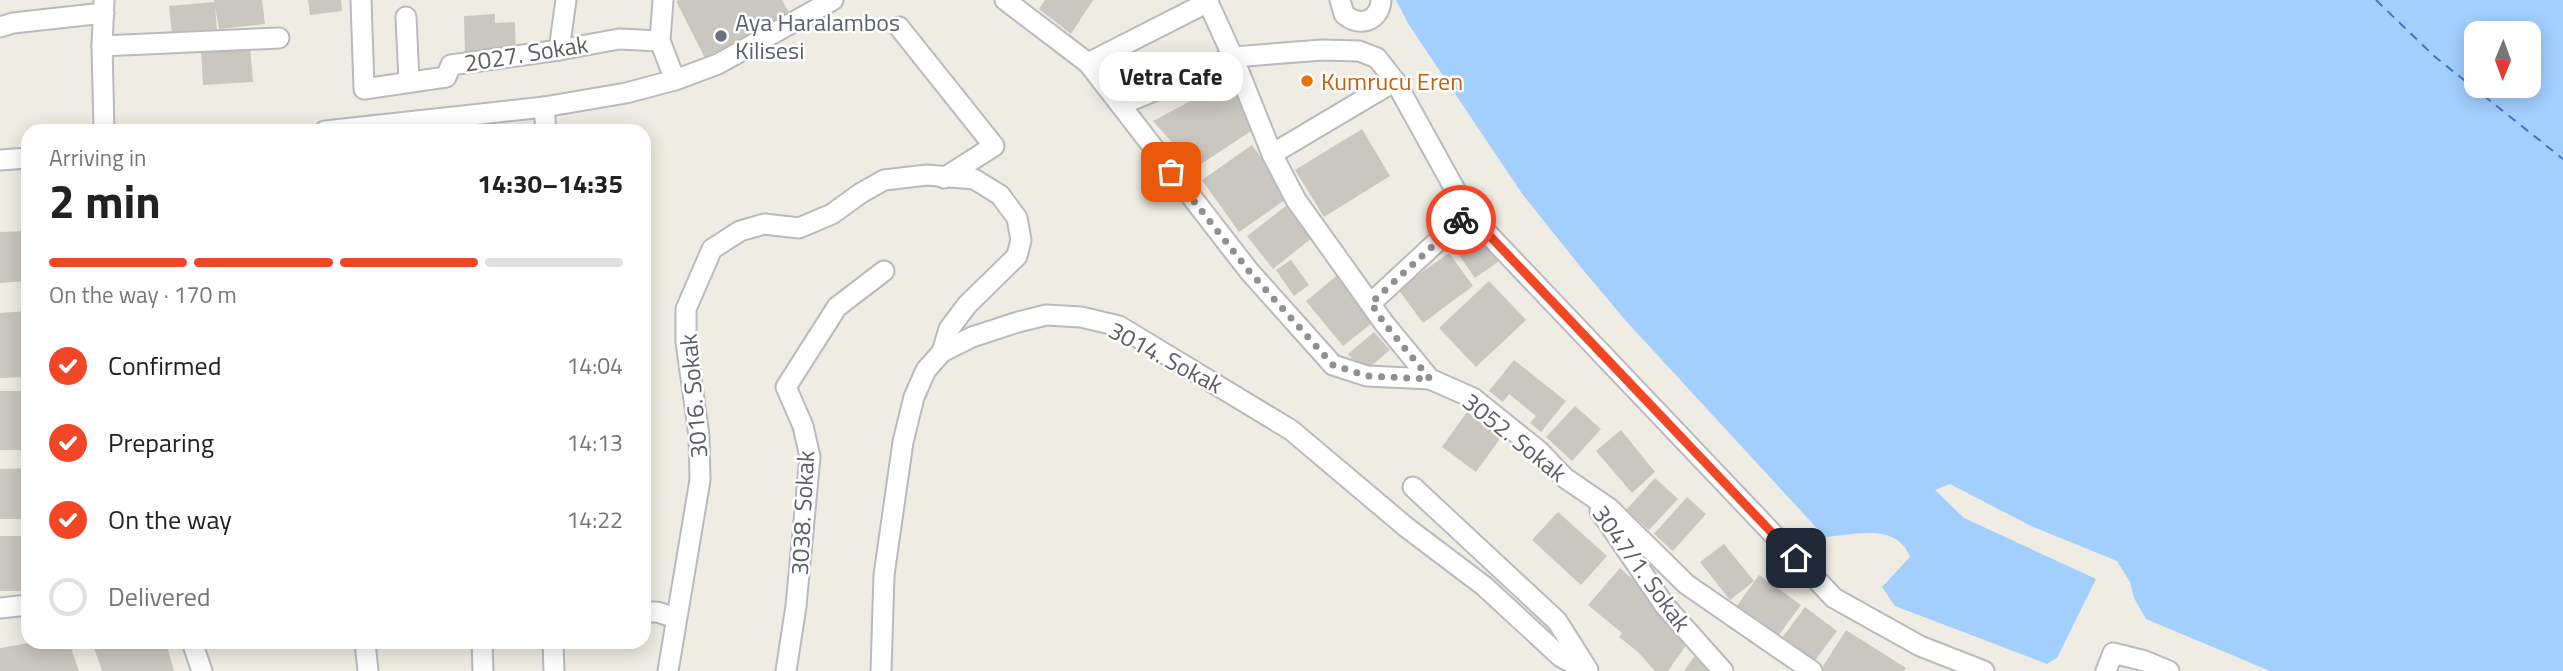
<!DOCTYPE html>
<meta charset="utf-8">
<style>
:root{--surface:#fff;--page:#f2f2f2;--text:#222;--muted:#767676;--line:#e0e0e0;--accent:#f14726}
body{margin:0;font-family:"Titillium Web",sans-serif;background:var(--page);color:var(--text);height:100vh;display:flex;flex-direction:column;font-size:26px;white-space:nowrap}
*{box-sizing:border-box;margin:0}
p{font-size:23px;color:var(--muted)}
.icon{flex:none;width:38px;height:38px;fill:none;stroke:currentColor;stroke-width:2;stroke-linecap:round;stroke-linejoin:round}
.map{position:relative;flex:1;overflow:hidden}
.sheet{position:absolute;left:21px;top:124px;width:630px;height:525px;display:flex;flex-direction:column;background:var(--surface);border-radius:21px;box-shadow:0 4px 18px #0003}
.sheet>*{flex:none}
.needle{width:46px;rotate:181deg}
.buttons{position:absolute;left:2464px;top:21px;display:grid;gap:14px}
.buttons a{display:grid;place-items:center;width:77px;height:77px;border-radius:14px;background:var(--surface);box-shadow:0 4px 18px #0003;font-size:35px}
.pin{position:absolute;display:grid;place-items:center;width:60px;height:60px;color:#fff;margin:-30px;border-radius:14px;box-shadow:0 4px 10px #0006}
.courier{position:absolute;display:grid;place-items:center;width:70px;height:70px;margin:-35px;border:5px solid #f14726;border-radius:50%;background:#fff;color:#222;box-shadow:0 2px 9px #0007}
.bubble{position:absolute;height:49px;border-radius:21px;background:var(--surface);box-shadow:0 4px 18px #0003;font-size:23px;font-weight:700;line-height:49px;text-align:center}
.overview em{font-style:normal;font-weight:700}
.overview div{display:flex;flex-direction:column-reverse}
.overview{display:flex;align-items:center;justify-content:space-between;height:119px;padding:0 28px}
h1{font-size:46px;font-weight:700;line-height:52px}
.bar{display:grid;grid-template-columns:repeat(4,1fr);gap:10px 7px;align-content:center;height:84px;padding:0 28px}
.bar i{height:9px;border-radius:5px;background:var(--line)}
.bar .on{background:var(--accent)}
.bar p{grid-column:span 4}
ol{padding:0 28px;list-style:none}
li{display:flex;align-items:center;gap:21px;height:77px}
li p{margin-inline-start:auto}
li .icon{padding:7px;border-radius:50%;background:var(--accent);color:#fff;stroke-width:4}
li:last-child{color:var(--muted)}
li i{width:38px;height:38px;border:4px solid var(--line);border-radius:50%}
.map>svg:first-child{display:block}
</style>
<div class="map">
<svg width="2563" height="671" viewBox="0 0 2563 671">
<rect width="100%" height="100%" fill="#efede3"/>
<!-- water -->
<path fill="#a3cfff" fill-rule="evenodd" d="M 1396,0 L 2563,0 L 2563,671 L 2270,671 L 2146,619 L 2134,598 L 2130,582 L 2117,561 L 2031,526 L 1950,484 L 1935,490 L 1964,518 L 2096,579 L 2057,658 L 2047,664 L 1895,606 L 1882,587 L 1910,557 C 1897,522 1854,535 1825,537 L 1626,321 L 1579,265 L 1523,195 L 1409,25 ZM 2476,33 L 2529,33 L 2529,86 L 2476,86 Z"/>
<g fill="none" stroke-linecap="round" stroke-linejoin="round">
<!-- ferry -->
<polyline stroke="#3f76c9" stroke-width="2" stroke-dasharray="9 7" stroke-linecap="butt" points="2376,0 2434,56 2563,159"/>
</g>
<!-- building -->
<g fill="#cac7c0">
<polygon points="214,0 262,0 265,24 219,29 215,6 217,31 172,35 169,6 214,2"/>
<polygon points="308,0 341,0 342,11 310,15"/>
<polygon points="679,0 782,0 790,14 705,58 676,1"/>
<polygon points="1045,0 1093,0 1071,34 1039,9"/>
<polygon points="495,14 495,23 515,22 516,53 465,54 464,16"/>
<polygon points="250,46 253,82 203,85 201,50"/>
<polygon points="1237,76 1251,131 1195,168 1153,121"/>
<polygon points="1362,129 1390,176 1324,217 1295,170"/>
<polygon points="1252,145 1289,197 1239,232 1202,180"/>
<polygon points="1286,206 1312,238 1273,269 1247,236"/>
<polygon points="1481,229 1502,259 1475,278 1454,248"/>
<polygon points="28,231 28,281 0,283 0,232"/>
<polygon points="1449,253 1473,286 1423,323 1398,289"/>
<polygon points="1291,260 1309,285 1294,296 1276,270"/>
<polygon points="1339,274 1376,320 1343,346 1306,301"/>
<polygon points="1489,281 1526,320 1476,367 1439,328"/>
<polygon points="28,311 28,377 0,378 0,313"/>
<polygon points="1374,332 1390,350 1364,372 1348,354"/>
<polygon points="1514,360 1566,401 1541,432 1530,423 1536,416 1509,394 1503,402 1489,391"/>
<rect x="0" y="391" width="28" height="59"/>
<polygon points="1575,406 1601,429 1572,461 1546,437"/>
<polygon points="1467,412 1501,437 1476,472 1442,447"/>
<polygon points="1621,430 1655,472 1632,493 1596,451"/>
<polygon points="28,468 28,519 0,519 0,469"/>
<polygon points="1655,478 1678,499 1649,530 1626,510"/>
<polygon points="1687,497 1706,514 1673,551 1654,534"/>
<polygon points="1558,512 1607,556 1581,585 1532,540"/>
<rect x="0" y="536" width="28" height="55"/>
<polygon points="1724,544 1754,581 1730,600 1700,562"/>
<polygon points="1620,568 1649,594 1648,601 1667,616 1664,620 1689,641 1668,671 1655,671 1638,652 1619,637 1622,633 1588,605"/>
<polygon points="1759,575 1801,605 1778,636 1737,606"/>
<polygon points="1805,607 1837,631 1814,662 1782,638"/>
<polygon points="1846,630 1906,668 1904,671 1820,671"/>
<polygon points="35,642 69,642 79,671 0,671 0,648"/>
<polygon points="92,642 166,642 174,671 102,671"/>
<polygon points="1696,654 1713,671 1684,671"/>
</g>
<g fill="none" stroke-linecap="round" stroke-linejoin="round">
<defs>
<g id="minor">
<polyline points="361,0 364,89 446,77 451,65 559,50 619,39 660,41"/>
<polyline points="663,0 660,41 675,80"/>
<polyline points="1005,0 1088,63 1249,271 1333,365 1367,376 1430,379"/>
<polyline points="1207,0 1233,57 1272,154 1296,200 1384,323 1430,379 1473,398 1539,451 1565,478 1609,508 1686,584 1812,671"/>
<path d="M 1340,0 L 1344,14 C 1359,28 1380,21 1381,0"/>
<polyline points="406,17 409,81"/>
<polyline points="0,27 13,23 104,13"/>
<polyline points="899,27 994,146 944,178"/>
<polyline points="102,46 279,38"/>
<polyline points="559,50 566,0"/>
<polyline points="1088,63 1208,2"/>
<polyline points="1121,105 1233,57 1322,50 1359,51 1377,58 1395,81 1468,213 1834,598 1920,646 1984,671"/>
<polyline points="544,107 546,131"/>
<polyline points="104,131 102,46 104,0"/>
<polyline points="325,131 544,107 626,93 675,80 718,64 833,0"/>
<polyline points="1272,154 1395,81"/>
<polyline points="0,160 28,158"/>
<polyline points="1371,303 1468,213"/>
<polyline points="1413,487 1557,621 1588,670"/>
<polyline points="1600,511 1665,606 1723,671"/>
<polyline points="0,608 28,605"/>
<polyline points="644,612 657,612 676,618"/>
<polyline points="192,642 202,671"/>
<polyline points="365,642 368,671"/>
<polyline points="482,642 483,671"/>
<polyline points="553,642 554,671"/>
<polyline points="668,671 700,480 699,436 686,342 686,309 712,249 740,231 764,224 799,228 832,214 861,193 884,180 927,175 974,179 1000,195 1017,218 1021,240 1017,256 967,305 949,329 942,352"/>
<polyline points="786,671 796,606 810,457 803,426 786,387 837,307 884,271"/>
<polyline points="881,671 884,575 903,442 914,397 926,370 942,352 972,337 1018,322 1046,315 1081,317 1119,326 1291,430 1406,527 1484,586 1561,657 1587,671"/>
<polyline points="2106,671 2113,653 2145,661 2169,671"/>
</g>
</defs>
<!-- minor casing -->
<use href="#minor" stroke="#b8bac0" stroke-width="23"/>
<!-- minor -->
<use href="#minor" stroke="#fff" stroke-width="19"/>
</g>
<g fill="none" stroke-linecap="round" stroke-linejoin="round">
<!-- done -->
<polyline stroke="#8f9090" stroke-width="7" stroke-dasharray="0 12.6" points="1171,172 1249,271 1333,365 1367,376 1430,379 1384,323 1371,303 1461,220"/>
<!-- route -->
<polyline stroke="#f14726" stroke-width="9" points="1461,220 1468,213 1796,558"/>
</g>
<!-- markers -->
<circle fill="#6b7280" stroke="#fff" stroke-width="2.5" cx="721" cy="36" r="7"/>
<circle fill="#e8710a" stroke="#fff" stroke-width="2.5" cx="1307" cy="81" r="7"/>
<g text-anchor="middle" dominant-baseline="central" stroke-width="5" stroke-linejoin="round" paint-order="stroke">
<!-- worship labels -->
<g font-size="24" fill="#5b616d" stroke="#fff" text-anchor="start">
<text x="735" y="22">Aya Haralambos<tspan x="735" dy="28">Kilisesi</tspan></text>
</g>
<!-- street labels -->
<g font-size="24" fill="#5b5e64" stroke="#fff">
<text transform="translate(526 53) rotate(-9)">2027. Sokak</text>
<text transform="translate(1166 357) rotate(28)">3014. Sokak</text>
<text transform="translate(693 396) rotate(-95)">3016. Sokak</text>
<text transform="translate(1515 437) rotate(39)">3052. Sokak</text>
<text transform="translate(802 513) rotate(-87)">3038. Sokak</text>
<text transform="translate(1642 568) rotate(54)">3047/1. Sokak</text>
</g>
<!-- food labels -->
<g font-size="24" fill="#c56008" stroke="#fff" text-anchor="start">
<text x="1321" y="81">Kumrucu Eren</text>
</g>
</g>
</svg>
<div class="buttons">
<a><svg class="needle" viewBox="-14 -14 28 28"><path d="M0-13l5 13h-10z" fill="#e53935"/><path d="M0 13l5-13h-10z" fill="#767676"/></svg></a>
</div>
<div class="pin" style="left:1171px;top:172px;background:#ea580c"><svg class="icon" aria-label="bag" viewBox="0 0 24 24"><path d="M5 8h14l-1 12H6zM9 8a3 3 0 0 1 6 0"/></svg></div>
<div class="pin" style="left:1796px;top:558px;background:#1f2937"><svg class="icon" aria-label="home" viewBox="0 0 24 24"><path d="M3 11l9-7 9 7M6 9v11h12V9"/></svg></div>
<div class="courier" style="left:1461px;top:220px"><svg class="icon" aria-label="bike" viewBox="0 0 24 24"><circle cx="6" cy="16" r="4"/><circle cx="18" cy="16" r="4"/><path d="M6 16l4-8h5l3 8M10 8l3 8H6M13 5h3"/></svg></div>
<div class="bubble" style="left:1099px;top:52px;width:144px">Vetra Cafe</div>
<section class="sheet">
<div class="overview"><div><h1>2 min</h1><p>Arriving in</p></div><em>14:30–14:35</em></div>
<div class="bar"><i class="on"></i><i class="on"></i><i class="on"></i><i></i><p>On the way · 170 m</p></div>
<ol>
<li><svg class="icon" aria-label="check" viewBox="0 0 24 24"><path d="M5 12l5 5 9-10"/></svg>Confirmed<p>14:04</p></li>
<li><svg class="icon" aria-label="check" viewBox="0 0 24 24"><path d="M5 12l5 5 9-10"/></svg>Preparing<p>14:13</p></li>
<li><svg class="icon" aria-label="check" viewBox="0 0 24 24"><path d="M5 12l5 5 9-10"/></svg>On the way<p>14:22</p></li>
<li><i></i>Delivered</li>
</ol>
</section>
</div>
